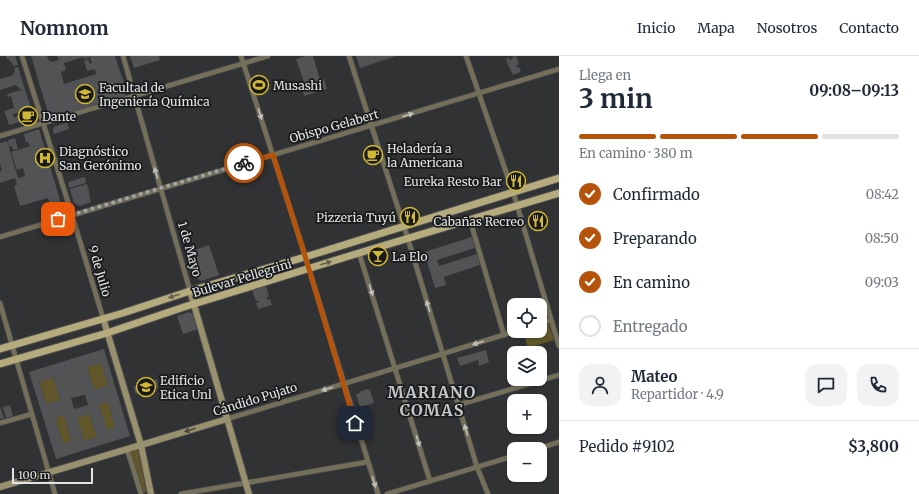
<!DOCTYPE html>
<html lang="es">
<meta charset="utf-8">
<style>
:root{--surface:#fff;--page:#f2f2f3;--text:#1f2937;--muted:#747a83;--line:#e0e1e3;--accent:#b45309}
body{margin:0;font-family:Merriweather,serif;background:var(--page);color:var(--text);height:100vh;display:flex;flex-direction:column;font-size:15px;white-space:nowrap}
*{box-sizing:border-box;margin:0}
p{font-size:13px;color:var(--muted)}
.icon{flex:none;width:22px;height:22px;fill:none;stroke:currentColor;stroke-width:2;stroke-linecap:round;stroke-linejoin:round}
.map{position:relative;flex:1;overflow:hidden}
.panel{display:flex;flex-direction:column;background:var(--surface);width:360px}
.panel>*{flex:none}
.controls{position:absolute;left:507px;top:242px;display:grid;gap:8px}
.controls a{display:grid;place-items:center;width:40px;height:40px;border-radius:8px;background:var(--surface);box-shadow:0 1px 3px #0004;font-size:20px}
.scale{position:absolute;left:12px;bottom:10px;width:81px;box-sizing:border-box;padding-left:4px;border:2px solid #e2e3e4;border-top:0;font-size:11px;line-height:14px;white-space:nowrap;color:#e2e3e4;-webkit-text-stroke:3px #191a1b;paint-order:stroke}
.pin{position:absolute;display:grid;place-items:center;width:34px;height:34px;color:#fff;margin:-17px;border-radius:8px;box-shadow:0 2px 6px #0006}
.courier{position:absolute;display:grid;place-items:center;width:40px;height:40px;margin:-20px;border:3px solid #b45309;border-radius:50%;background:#fff;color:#222;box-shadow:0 1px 5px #0007}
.head em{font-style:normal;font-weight:700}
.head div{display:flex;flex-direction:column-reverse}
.head{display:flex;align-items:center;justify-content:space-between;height:68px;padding:0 20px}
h1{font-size:26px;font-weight:700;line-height:30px}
.bar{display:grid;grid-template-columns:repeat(4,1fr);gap:6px 4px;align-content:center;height:48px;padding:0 20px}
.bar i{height:5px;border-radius:3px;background:var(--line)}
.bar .on{background:var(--accent)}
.bar p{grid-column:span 4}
.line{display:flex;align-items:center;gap:10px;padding:0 20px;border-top:1px solid var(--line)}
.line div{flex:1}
.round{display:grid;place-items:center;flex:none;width:42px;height:42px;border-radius:12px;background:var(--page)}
ol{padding:0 20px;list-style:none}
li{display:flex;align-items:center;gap:12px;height:44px}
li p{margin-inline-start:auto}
li .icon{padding:4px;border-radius:50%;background:var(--accent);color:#fff;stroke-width:4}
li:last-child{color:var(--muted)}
li i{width:22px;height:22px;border:2px solid var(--line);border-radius:50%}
header{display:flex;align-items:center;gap:24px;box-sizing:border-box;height:56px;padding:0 20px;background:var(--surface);border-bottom:1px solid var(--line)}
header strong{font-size:19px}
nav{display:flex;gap:22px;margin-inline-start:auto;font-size:14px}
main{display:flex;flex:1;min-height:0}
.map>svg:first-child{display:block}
</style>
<header>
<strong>Nomnom</strong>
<nav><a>Inicio</a><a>Mapa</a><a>Nosotros</a><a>Contacto</a></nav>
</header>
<main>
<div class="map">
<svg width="559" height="438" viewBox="0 0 559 438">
<rect width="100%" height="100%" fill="#303234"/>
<!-- green -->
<g fill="#61572a">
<polygon points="549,268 554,284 528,292 523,276 528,275 540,275 540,271"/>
<polygon points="101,307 108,329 94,334 87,311"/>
<polygon points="53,321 60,344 46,348 39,326"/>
<polygon points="108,346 115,371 107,374 99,349"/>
<polygon points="89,358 97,381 84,385 77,362"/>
<polygon points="64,359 71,385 63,388 55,362"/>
<polygon points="138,392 146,433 146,436 145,437 142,435 130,395"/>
</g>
<!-- building -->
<g fill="#515355" fill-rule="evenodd">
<polygon points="6,0 15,0 18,9 13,10 11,5 10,6 9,3 7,3"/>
<path d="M 31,0 L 47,0 L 49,5 L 50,4 L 51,6 L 59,4 L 57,0 L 115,0 L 127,36 L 123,42 L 54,62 L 49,60 ZM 83,1 L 84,3 L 90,1 L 92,7 L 90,8 L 88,3 L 84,5 L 87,15 L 95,13 L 96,18 L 64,28 L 61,16 L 66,14 L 64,7 Z"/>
<polygon points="130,0 159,0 160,4 134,12"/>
<polygon points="305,0 313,0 320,24 324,23 327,33 304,40 301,30 305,29 296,3"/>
<polygon points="356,0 396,0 360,12"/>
<polygon points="516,0 519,8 516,9 517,11 519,11 521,16 513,19 512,16 511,17 510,11 509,12 506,3 509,2 510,4 513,3 512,1"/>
<path d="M 18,11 L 33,59 L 30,63 L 9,69 L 4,55 L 14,52 L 11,40 L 8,41 L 7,38 L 21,34 L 21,33 L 19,33 L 19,31 L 18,31 L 16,29 L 0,34 L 0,23 L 14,19 L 13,17 L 15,15 L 14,12 ZM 20,56 L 21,59 L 15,61 L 16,62 L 14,62 L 13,58 Z"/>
<polygon points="67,66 69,73 54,78 53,74 54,71"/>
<polygon points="39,73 62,151 60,152 59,156 46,160 44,150 50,148 48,142 20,150 14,130 17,129 15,122 0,127 0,115 2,115 0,107 0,87 7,85 18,122 25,120 23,112 17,114 11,96 30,90 28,86 26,87 24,78"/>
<polygon points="15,82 18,93 13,94 12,90 9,91 8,84"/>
<polygon points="85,121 86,127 69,132 68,126"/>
<polygon points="87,128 90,139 89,139 91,146 80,150 74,147 70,133"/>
<polygon points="472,181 475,192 437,204 439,210 477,198 480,209 444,221 446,229 435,232 424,196"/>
<polygon points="209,189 219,219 201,225 197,222 188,196"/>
<polygon points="266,230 269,241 267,241 267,244 270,243 272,249 258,253 256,247 259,246 258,244 256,245 252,234"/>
<polygon points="189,256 195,259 199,273 183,278 177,260"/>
<path d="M 104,293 L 130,380 L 56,403 L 29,316 ZM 101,307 L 108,329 L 94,334 L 87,311 ZM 53,321 L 60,344 L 46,348 L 39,326 ZM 85,339 L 88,349 L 74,353 L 71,342 ZM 108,346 L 115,371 L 107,374 L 99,349 ZM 89,358 L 97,381 L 84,385 L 77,362 ZM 64,359 L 71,385 L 63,388 L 55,362 Z"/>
<polygon points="486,294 489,306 479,310 478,304 460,310 457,302"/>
<polygon points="157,323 158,331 136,338 133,331"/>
<polygon points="368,333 370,334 374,347 360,351 356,338 360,337 359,336"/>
<polygon points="10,349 13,360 6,362 3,351"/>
<polygon points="0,350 4,362 0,363"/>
</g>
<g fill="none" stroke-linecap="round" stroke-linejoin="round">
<defs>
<g id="street">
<polyline points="22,0 72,159 103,262"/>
<polyline points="123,0 190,235"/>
<polyline points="241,0 302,190 378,438"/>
<polyline points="349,0 408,183 477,411 488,438"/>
<polyline points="466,0 515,142 559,290"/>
<polyline points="0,80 268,0"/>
<polyline points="470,164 504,279"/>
<polyline points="0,181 559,13"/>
<polyline points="359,197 430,425"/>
<polyline points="0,247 55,438"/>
<polyline points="540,268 551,264"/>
<polyline points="458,349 559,319"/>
<polyline points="227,363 442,298 516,275"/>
<polyline points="0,367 32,358"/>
<polyline points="127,393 141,438"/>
<polyline points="537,393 559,386"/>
<polyline points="181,438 367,406"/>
<polyline points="387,438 514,400"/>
</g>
<g id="secondary">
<polyline points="190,235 249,438"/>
<polyline points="103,262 141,389 151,438"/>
<polyline points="0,431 141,389 227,363"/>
</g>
<g id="primary">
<polyline points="0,293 123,257 190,235 305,201 559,122"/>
<polyline points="0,308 107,277 184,251 359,197 559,137"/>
</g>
</defs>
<!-- street casing -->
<use href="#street" stroke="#4c4e50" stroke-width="6"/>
<!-- secondary casing -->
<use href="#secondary" stroke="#4c4e50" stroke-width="8"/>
<!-- primary casing -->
<use href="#primary" stroke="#4c4e50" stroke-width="9"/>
<!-- street -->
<use href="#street" stroke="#746f59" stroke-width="4.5"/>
<!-- secondary -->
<use href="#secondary" stroke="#99916d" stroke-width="6"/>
<!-- primary -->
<use href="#primary" stroke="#b5ab7c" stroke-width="7"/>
</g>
<!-- one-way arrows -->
<defs><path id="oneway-solid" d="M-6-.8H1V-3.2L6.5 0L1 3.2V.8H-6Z"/></defs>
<g fill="#c1c0ba">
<use href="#oneway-solid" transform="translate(260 58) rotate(72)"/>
<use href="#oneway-solid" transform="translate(408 59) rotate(-17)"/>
<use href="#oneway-solid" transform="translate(156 117) rotate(-106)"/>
<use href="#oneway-solid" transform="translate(371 234) rotate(73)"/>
<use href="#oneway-solid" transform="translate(428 250) rotate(-107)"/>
<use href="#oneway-solid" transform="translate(478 287) rotate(162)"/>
<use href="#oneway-solid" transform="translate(327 333) rotate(163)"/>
<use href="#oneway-solid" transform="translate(466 374) rotate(-107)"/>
<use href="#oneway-solid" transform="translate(418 385) rotate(73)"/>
<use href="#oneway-solid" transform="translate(374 426) rotate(72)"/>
</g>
<g fill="#67624c">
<use href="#oneway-solid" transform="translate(326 207) rotate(-17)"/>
<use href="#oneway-solid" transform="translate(174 240) rotate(162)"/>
</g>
<use fill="#4c4a3c" href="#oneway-solid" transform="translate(190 374) rotate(163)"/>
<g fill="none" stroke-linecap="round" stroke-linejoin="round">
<!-- done -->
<polyline stroke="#a4a5a6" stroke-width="4" stroke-dasharray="0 7.2" points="58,163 244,107"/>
<!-- route -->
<polyline stroke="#b45309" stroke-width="5" points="244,107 273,99 302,190 355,367"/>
</g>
<!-- icons -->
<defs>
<symbol id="stadium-ring" viewBox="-11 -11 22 22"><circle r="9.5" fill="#191a1b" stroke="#d2b735" stroke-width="1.5"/><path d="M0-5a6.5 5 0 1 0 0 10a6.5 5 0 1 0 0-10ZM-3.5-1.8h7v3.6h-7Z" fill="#d2b735"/></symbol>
<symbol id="university-ring" viewBox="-11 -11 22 22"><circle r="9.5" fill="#191a1b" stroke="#d2b735" stroke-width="1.5"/><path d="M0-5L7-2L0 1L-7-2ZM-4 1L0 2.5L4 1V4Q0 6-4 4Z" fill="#d2b735"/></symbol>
<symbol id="cafe-ring" viewBox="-11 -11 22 22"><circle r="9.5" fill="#191a1b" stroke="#d2b735" stroke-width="1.5"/><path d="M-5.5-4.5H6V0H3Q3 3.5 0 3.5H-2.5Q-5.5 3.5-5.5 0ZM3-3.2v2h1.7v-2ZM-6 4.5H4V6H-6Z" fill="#d2b735"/></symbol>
<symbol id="hospital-ring" viewBox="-11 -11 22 22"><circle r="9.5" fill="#191a1b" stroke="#d2b735" stroke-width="1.5"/><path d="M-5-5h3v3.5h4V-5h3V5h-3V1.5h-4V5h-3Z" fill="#d2b735"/></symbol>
<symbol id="restaurant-ring" viewBox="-11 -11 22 22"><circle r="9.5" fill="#191a1b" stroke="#d2b735" stroke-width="1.5"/><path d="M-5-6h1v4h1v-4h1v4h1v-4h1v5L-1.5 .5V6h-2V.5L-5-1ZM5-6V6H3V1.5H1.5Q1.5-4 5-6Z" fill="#d2b735"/></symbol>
<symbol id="bar-ring" viewBox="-11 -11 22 22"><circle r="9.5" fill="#191a1b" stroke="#d2b735" stroke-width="1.5"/><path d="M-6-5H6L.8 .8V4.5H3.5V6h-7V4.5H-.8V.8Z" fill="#d2b735"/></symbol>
</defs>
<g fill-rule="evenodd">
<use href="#stadium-ring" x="248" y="18" width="22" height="22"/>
<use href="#university-ring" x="74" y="27" width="22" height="22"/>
<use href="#cafe-ring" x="17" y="49" width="22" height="22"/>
<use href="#cafe-ring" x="362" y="88" width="22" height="22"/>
<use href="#hospital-ring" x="34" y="91" width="22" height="22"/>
<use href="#restaurant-ring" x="505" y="114" width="22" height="22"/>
<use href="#restaurant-ring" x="399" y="150" width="22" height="22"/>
<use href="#restaurant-ring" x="527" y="154" width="22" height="22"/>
<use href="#bar-ring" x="367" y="189" width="22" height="22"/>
<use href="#university-ring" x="135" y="320" width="22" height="22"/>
</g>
<g text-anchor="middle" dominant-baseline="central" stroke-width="3.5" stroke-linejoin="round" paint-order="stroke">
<!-- poi labels -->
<g font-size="12" fill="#e2e3e4" stroke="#191a1b" text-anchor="start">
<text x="273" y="29">Musashi</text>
<text x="99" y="31">Facultad de<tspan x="99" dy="14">Ingeniería Química</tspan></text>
<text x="42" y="60">Dante</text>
<text x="387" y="92">Heladería a<tspan x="387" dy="14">la Americana</tspan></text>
<text x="59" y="95">Diagnóstico<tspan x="59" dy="14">San Gerónimo</tspan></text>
<text x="502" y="125" text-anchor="end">Eureka Resto Bar</text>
<text x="396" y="161" text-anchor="end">Pizzeria Tuyú</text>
<text x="524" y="165" text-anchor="end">Cabañas Recreo</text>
<text x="392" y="200">La Elo</text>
<text x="160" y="324">Edificio<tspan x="160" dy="14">Etica Unl</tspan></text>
</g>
<!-- street labels -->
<g font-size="12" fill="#e2e3e4" stroke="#191a1b">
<text transform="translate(334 70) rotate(-16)">Obispo Gelabert</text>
<text transform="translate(190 193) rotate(74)">1 de Mayo</text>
<text transform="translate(100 215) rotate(74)">9 de Julio</text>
<text transform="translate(242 222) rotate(-17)">Bulevar Pellegrini</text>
<text transform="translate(255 343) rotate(-17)">Cándido Pujato</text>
</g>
<!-- district labels -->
<g font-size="16" font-weight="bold" letter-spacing="1" fill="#c3c6c8" stroke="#191a1b">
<text x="432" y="336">MARIANO<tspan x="432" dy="18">COMAS</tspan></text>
</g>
</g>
</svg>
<div class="controls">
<a><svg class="icon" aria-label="locate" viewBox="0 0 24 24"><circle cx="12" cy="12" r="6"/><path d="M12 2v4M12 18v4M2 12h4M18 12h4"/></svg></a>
<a><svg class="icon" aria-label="layers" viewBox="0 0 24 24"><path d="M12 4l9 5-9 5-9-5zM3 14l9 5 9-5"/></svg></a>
<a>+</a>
<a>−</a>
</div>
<div class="scale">100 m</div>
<div class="pin" style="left:58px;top:163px;background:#ea580c"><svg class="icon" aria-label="bag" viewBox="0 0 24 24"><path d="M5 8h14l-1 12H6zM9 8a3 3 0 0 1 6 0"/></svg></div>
<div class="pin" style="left:355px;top:367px;background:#1f2937"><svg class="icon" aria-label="home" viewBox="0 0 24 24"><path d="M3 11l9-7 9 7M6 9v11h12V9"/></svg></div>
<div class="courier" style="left:244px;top:107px"><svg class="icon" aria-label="bike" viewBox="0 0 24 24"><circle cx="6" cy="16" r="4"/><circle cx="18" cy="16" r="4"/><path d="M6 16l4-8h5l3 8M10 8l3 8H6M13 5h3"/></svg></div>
</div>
<section class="panel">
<div class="head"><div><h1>3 min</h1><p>Llega en</p></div><em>09:08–09:13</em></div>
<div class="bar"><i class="on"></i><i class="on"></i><i class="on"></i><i></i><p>En camino · 380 m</p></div>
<ol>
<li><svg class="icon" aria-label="check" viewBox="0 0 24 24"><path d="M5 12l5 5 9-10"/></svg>Confirmado<p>08:42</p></li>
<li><svg class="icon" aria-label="check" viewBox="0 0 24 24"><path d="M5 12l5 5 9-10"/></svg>Preparando<p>08:50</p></li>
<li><svg class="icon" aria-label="check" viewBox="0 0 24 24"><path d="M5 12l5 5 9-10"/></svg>En camino<p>09:03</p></li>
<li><i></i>Entregado</li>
</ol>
<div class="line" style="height:72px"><a class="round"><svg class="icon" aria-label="person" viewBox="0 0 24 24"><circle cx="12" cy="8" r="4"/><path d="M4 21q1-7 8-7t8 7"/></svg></a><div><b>Mateo</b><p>Repartidor · 4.9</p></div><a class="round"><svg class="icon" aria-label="chat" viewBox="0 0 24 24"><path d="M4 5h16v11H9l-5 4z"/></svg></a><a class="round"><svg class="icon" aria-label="phone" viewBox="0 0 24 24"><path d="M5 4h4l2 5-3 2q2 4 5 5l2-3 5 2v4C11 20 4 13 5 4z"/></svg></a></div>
<div class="line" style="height:52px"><div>Pedido #9102</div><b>$3,800</b></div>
</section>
</main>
